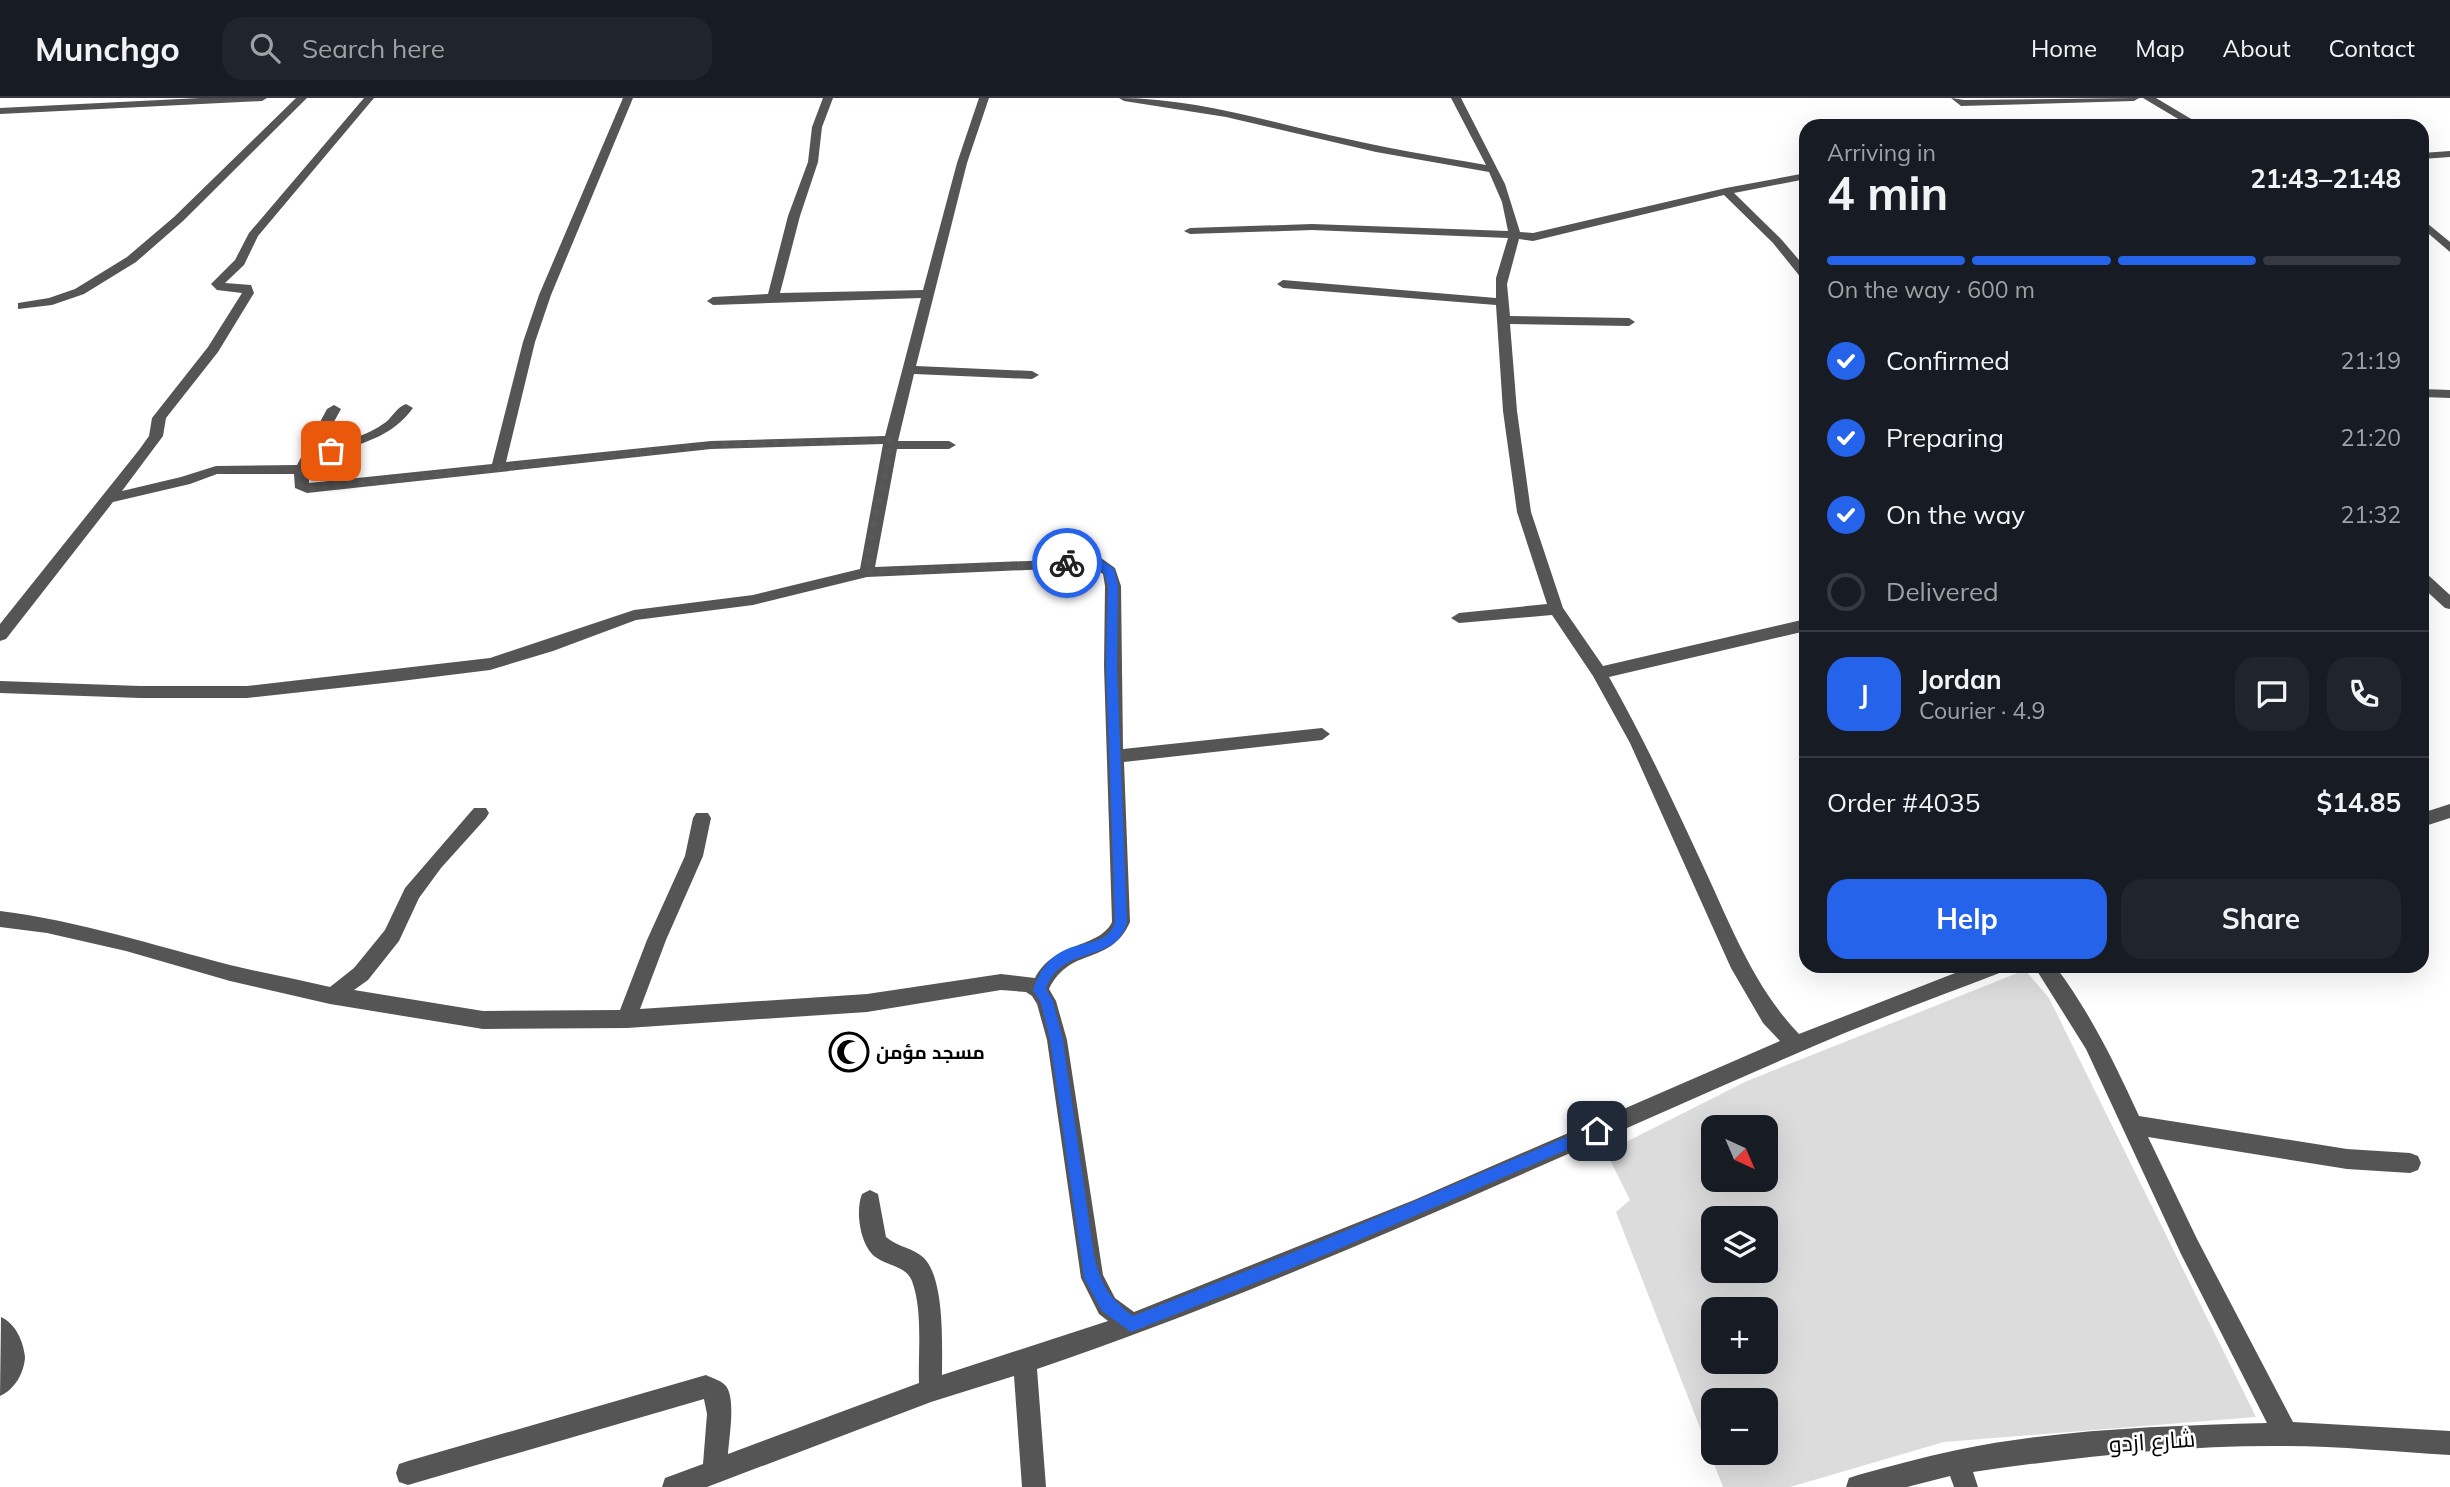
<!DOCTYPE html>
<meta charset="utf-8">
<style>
:root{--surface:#171b24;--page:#20242c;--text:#f1f3f6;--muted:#9ea1a6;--line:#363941;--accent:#2563eb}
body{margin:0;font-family:Mulish,Cairo,sans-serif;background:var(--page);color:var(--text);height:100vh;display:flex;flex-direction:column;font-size:26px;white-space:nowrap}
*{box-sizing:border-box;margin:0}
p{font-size:23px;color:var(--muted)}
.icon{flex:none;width:38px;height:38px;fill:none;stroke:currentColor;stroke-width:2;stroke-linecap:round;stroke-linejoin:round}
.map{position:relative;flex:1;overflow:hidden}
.drawer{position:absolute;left:1799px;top:21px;width:630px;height:854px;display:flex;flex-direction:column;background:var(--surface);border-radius:21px;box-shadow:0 7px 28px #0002}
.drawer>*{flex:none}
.needle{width:46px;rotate:136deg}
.fabs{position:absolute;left:1701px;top:1017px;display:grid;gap:14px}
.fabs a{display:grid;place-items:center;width:77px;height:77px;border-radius:14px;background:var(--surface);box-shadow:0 7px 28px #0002;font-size:35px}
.pin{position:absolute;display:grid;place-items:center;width:60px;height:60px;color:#fff;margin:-30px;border-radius:14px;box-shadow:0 4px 10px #0006}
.courier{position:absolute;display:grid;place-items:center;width:70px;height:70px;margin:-35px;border:5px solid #2563eb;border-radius:50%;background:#fff;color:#222;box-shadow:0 2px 9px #0007}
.summary em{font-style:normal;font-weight:700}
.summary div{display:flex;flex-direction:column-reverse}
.summary{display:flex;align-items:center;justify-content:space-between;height:119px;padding:0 28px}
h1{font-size:46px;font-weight:700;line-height:52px}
.bar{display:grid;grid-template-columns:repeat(4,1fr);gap:10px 7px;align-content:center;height:84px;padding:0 28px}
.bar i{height:9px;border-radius:5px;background:var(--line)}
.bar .on{background:var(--accent)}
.bar p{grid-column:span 4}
.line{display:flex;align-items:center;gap:18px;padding:0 28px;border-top:2px solid var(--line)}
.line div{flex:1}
.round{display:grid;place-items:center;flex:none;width:74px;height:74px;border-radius:21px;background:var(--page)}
ol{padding:0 28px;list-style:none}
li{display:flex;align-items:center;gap:21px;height:77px}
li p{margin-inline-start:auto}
li .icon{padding:7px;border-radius:50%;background:var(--accent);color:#fff;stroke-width:4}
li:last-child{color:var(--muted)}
li i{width:38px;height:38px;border:4px solid var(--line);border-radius:50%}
.cta{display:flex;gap:14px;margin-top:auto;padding:14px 28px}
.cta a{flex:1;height:80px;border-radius:21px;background:var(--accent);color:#fff;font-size:28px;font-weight:700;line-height:80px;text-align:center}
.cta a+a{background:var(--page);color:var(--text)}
header{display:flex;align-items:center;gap:42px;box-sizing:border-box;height:98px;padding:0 35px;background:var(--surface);border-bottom:2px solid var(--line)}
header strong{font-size:33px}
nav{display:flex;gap:38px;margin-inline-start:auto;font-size:24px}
.search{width:490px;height:63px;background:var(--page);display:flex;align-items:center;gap:18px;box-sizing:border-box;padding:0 24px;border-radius:21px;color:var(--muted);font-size:26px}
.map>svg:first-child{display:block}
</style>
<header>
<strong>Munchgo</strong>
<div class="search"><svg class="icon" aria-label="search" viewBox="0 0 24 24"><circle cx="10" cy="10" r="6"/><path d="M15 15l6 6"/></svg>Search here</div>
<nav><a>Home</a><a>Map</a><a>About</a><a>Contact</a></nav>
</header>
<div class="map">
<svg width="2450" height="1389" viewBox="0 0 2450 1389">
<rect width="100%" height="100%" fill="#fff"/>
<!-- green -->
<path fill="#dcdcdc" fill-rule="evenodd" d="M 2025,872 L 2049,900 L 2256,1319 L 1944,1344 L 1790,1389 L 1723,1389 L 1616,1114 L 1630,1102 L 1606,1054 L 1747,983 ZM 1713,1029 L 1766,1029 L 1766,1082 L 1713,1082 ZM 1713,1120 L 1766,1120 L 1766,1172 L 1713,1172 ZM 1713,1211 L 1766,1211 L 1766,1264 L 1713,1264 ZM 1713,1302 L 1766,1302 L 1766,1354 L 1713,1354 Z"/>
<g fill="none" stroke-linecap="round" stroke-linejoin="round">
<!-- minor -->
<g fill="#555" fill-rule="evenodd">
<polygon points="200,0 267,0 262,3 0,16 0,10"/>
<polygon points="296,0 307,0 183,123 136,164 84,196 52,207 18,211 18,205 49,200 75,191 127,159 174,119"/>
<path d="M 364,0 L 374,0 L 258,138 L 244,167 L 225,185 L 251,187 L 254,195 L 218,254 L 166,320 L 163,338 L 122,393 L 181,379 L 216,368 L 297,367 L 327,311 L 334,307 L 341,311 L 316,356 C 338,343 365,340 386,324 C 393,318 397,309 406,306 L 413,310 C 391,339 370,341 338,355 C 328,360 319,367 309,373 L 309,385 L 492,366 L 523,244 L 539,197 L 623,0 L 633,0 L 551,197 L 535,244 L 506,364 L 711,343 L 885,338 L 921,200 L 713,207 L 707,203 L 713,199 L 768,196 L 788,118 L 808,64 L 812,29 L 823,0 L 833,0 L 822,29 L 818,64 L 800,118 L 780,195 L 923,192 L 957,65 L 979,0 L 989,0 L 967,65 L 916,268 L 1032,273 L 1039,277 L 1032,281 L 914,276 L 898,343 L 949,343 L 956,347 L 949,351 L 897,351 L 875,469 L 1101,460 L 1115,470 L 1121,488 L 1123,651 L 1322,630 L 1330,636 L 1322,642 L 1124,664 L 1130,824 C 1110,869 1071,847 1049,891 L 1056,903 L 1067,942 L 1103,1177 L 1115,1200 L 1134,1214 L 1414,1102 L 1780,943 L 1763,925 L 1731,870 L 1630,645 L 1593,578 L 1552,517 L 1459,525 L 1451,520 L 1459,515 L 1547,506 L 1517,414 L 1503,313 L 1496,207 L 1283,190 L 1277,186 L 1283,182 L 1496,200 L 1496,180 L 1508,140 L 1312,132 L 1190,136 L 1184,133 L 1190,130 L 1312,126 L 1508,133 L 1502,104 L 1489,74 L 1376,54 L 1226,19 L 1124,3 L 1119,0 C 1190,0 1260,21 1329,37 C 1381,49 1433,58 1486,67 L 1451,0 L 1461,0 L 1505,86 L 1520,134 L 1533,135 L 1726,90 L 1806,75 L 1806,81 L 1734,95 L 1781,141 L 1806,170 L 1806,182 L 1802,181 L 1773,145 L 1724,97 L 1533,143 L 1519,141 L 1507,186 L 1510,218 L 1629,220 L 1635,224 L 1629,228 L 1510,226 L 1517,313 L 1531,414 L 1563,510 L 1603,568 L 1806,521 L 1806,533 L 1609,579 C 1644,641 1674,705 1704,770 C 1731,828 1754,889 1799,936 L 1973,868 L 2005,868 L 2002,874 C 1935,900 1866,925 1800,954 C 1547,1063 1298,1182 1037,1271 L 1046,1389 L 1022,1389 L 1014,1278 L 931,1304 L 707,1389 L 662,1389 L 665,1380 L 703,1366 L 707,1316 L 704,1301 L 408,1387 L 399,1384 L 396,1375 L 399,1366 L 408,1363 L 706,1277 C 712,1280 722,1283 726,1288 C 736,1301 729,1340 728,1356 L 919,1285 C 918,1253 923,1213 912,1183 C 906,1168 888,1168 877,1160 C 860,1149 855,1113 862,1096 L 870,1092 L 878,1096 L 886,1139 C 897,1149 914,1150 924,1160 C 945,1182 942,1247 942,1277 L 1108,1223 L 1099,1216 L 1081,1180 L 1047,942 L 1037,906 L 1032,898 L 1026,894 L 1001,892 L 867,914 L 627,930 L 483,931 L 330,906 L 230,883 L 126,853 L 47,835 L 0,829 L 0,813 C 79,823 153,847 230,867 C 263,875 297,881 330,889 L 354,870 L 385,832 L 405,790 L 474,710 L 486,710 L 489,715 L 486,720 L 441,770 L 419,800 L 399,843 L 368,882 L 354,892 L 483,913 L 620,912 L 647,842 L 685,758 L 693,720 L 696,715 L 708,715 L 711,720 L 703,758 L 666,842 L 640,911 L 867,896 L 1001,876 L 1035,880 C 1055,842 1099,851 1112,824 L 1104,568 L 1105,488 L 1103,476 L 1093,469 L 867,479 L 753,507 L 636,522 L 553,553 L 490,572 L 393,584 L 247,600 L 140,600 L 0,595 L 0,583 L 140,588 L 247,588 L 490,560 L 634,512 L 753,497 L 860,471 L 883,346 L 711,351 L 307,395 L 295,390 L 294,376 L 217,376 L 190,386 L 113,404 L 6,541 L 0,543 L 0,526 L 139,352 L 149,338 L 152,320 L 208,249 L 242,195 L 217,192 L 211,186 L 235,162 L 249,135 Z"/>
<polygon points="1951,0 1964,2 2139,0 2134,3 1961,8"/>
<polygon points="2143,0 2156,0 2203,28 2190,28"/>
<polygon points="2450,53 2450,59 2422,61 2422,55"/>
<polygon points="2422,121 2450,144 2450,154 2422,130"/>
<polygon points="2422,291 2450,292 2450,300 2422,299"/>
<polygon points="2422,475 2427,476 2450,497 2450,511 2445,510 2422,489"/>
<polygon points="2450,706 2450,720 2422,729 2422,715"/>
<path d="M 2034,868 L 2055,868 C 2090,914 2115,966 2139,1018 L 2347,1051 L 2410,1055 L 2418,1058 L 2421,1065 L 2418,1072 L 2410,1075 L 2347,1071 L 2148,1039 L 2197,1141 L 2293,1324 L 2450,1333 L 2450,1357 C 2395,1354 2340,1348 2286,1348 C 2181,1347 2077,1359 1973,1374 L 1978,1389 L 1954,1389 L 1950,1378 L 1907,1389 L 1846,1389 L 1849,1380 L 1858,1377 C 1891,1368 1924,1359 1957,1352 C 2058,1331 2164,1328 2267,1325 L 2181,1156 L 2086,951 Z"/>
<path d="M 1,1219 C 16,1226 23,1243 25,1259 C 24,1275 15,1291 0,1298 Z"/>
</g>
</g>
<!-- route -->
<path fill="#2563eb" d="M 1100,461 L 1114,471 L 1118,488 L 1117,568 L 1127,824 C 1117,867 1061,845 1046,891 L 1053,903 L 1063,942 L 1094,1157 C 1101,1187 1109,1200 1133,1218 L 1319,1144 L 1592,1028 L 1597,1026 L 1603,1033 L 1601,1037 L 1327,1156 L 1131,1234 L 1102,1213 L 1084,1180 L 1050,942 L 1041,905 L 1033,892 C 1039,875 1047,861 1063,853 C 1082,843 1109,847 1115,824 L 1106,568 L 1108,488 C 1101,451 1081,478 1062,465 L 1067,462 Z"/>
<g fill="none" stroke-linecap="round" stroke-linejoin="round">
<!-- done -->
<path stroke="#595959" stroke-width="7" stroke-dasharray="0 12.6" d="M 331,353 L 302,371 L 300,387 L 307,390 L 317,390 L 711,347 L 891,342 C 887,387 869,428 867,474 L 1067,465"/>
</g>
<!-- icons -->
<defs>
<symbol id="mosque-ring" viewBox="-11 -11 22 22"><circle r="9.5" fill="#fff" stroke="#000" stroke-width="1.5"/><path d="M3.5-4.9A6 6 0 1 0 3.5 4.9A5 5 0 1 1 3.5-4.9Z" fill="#000"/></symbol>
</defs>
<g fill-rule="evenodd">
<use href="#mosque-ring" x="827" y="932" width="44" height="44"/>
</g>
<g text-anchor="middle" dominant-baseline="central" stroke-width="5" stroke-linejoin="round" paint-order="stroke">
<!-- poi labels -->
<g font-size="19" font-weight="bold" fill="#000" stroke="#fff" text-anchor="start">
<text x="876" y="954">مسجد مؤمن</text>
</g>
<!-- near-street labels -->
<g font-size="23" fill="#000" stroke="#fff">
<text transform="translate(2152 1343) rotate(-4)">شارع ازدو</text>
</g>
</g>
</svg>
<div class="fabs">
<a><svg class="needle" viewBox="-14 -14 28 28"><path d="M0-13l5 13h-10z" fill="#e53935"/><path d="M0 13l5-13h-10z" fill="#9ea1a6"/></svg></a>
<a><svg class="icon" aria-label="layers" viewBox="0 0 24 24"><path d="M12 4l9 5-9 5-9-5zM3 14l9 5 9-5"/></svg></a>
<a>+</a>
<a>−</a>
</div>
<div class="pin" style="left:331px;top:353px;background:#ea580c"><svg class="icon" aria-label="bag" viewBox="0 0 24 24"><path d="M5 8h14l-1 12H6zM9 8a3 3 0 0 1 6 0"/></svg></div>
<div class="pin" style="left:1597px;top:1033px;background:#1f2937"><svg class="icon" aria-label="home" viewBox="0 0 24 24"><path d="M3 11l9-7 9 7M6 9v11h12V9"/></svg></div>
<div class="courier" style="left:1067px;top:465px"><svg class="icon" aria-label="bike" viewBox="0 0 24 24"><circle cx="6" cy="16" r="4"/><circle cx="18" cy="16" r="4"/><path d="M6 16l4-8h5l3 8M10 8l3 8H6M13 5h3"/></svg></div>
<section class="drawer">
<div class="summary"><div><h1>4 min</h1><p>Arriving in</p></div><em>21:43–21:48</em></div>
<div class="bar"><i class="on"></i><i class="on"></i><i class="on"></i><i></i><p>On the way · 600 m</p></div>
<ol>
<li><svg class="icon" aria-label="check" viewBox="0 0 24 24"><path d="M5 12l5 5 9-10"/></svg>Confirmed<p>21:19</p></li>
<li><svg class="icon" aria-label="check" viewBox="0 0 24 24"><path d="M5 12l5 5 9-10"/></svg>Preparing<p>21:20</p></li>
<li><svg class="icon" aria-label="check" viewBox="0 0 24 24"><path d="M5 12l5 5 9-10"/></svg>On the way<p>21:32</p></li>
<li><i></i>Delivered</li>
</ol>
<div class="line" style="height:126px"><b class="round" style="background:var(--accent);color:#fff">J</b><div><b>Jordan</b><p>Courier · 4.9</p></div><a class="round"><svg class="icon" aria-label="chat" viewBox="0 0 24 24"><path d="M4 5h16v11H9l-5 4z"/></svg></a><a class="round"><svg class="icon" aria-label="phone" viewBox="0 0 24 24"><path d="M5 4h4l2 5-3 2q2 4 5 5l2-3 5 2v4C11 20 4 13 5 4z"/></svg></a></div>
<div class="line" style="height:91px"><div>Order #4035</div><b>$14.85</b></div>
<div class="cta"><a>Help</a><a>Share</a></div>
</section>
</div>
